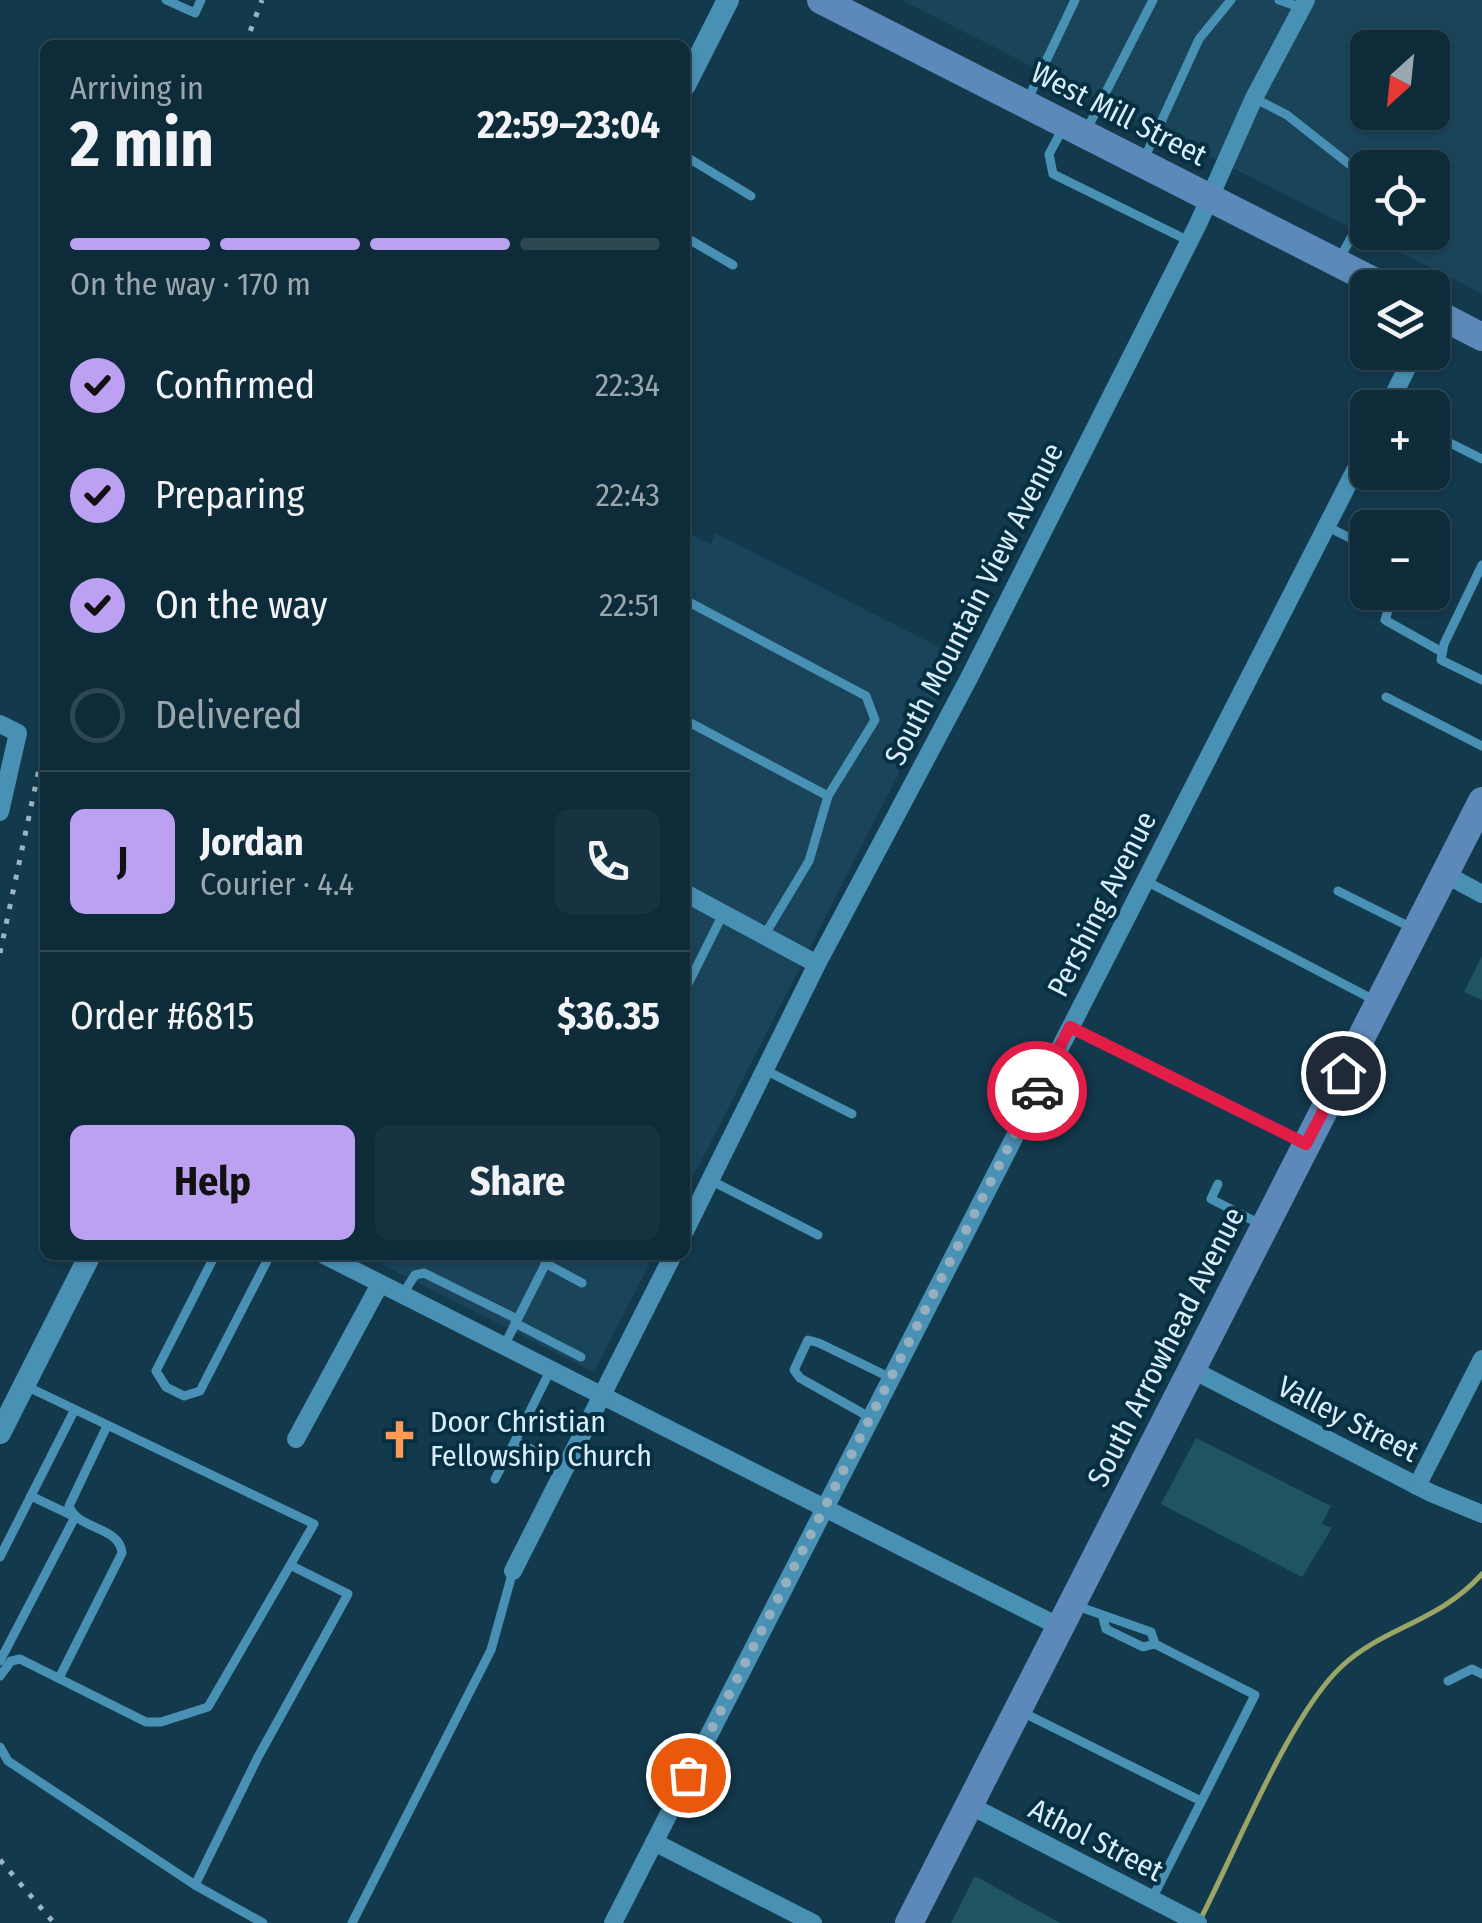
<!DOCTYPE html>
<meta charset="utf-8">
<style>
:root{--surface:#0e2b39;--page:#173341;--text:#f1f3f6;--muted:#9ba7ae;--line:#2e4753;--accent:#bca0f2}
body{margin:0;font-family:"Fira Sans Condensed",sans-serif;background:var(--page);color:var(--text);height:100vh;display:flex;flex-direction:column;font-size:38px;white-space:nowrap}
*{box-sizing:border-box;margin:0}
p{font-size:32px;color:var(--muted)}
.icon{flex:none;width:55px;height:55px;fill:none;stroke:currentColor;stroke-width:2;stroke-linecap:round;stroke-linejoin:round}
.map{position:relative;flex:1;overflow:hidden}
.panel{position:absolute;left:40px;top:40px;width:650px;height:1220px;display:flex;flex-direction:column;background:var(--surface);border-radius:15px;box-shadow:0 2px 8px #0004,0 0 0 2px var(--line)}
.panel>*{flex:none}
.needle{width:65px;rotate:207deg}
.buttons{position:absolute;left:1350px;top:30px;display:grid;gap:20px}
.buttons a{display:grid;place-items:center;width:100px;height:100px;border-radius:15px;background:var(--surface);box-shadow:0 2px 8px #0004,0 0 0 2px var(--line);font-size:50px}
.pin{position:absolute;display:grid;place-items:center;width:85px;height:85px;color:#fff;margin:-42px;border:5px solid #fff;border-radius:50%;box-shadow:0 2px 10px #0007}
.courier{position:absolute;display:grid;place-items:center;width:100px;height:100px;margin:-50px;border:8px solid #e11d48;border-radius:50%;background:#fff;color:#222;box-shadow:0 2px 12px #0007}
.headline em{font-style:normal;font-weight:700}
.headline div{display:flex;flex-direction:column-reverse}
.headline{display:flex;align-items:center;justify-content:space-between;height:170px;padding:0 30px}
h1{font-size:65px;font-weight:700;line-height:75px}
.bar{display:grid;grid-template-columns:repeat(4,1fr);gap:15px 10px;align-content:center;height:120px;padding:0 30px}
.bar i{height:12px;border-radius:8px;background:var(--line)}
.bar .selected{background:var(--accent)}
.bar p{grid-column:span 4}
.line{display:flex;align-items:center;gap:25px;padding:0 30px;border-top:2px solid var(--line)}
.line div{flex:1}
.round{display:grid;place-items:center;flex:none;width:105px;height:105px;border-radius:15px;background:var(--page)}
ol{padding:0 30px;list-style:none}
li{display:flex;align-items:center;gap:30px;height:110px}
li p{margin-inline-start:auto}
li .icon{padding:10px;border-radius:50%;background:var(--accent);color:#111;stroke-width:4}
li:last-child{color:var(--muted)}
li i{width:55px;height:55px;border:5px solid var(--line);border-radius:50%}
.primary-button{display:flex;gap:20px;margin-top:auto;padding:20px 30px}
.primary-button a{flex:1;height:115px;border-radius:15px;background:var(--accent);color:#111;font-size:40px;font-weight:700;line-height:115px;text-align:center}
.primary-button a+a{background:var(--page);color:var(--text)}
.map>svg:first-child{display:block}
</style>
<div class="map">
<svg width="1482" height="1923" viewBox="0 0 1482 1923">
<rect width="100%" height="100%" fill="#13394c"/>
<!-- built -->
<g fill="#19445a" fill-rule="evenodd">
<path d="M 901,0 L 1482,0 L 1482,294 ZM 1368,48 L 1432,48 L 1432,112 L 1368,112 ZM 1368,168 L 1432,168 L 1432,232 L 1368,232 Z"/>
<polygon points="685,531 711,545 715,533 958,657 685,1193"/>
<polygon points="389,1255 654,1255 594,1372 383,1265"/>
</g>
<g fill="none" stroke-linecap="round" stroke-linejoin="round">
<!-- stream -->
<path stroke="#9aa566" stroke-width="5" d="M 1200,1920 C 1235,1853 1289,1715 1342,1666 C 1384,1627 1439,1622 1482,1574"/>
</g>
<!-- building -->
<g fill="#1f5560">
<polygon points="1482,956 1482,1000 1464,992"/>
<polygon points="1196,1438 1331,1506 1322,1524 1332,1528 1302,1577 1161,1504"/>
<polygon points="975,1876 1060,1923 951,1923"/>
</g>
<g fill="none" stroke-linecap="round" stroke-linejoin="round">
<!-- service -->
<g stroke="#4990b5" stroke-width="9">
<polyline points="166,0 195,13 201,0"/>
<polyline points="1279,0 1302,8"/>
<polyline points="1254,98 1287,115 1368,179"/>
<polyline points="1027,101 1075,0"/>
<polyline points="1064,126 1049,154 1053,174 1189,241"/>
<polyline points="1086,131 1153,0"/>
<polyline points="685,156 751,196"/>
<polyline points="1144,159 1199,39 1231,0"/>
<polyline points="685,237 733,265"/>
<polyline points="1339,260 1368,206"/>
<polyline points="1432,434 1482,459"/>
<polyline points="1326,526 1368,547"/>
<polyline points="1482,565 1444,644 1441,660 1482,680"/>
<polyline points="1394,592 1385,620 1442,652"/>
<polyline points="685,600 866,696 875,720 828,796 685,720"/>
<polyline points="1386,697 1482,746"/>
<polyline points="1146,881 1376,1001"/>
<polyline points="1338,891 1414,929"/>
<polyline points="764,936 809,861 828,796"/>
<polyline points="685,990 723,914"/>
<polyline points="1072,1028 1304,1143"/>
<polyline points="765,1070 852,1114"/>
<polyline points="710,1180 818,1235"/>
<polyline points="1218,1184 1211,1199 1262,1225"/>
<polyline points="215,1255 156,1371 166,1387 184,1396 200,1391 270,1255"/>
<polyline points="545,1263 582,1283"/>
<polyline points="402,1295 415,1275 424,1273 517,1319"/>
<polyline points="515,1323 581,1357"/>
<polyline points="504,1346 550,1255"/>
<polyline points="551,1369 515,1441 565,1466"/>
<polyline points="871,1418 800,1378 794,1370 808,1340 819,1343 891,1378"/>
<polyline points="495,1479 515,1441"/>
<polyline points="0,1557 74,1411"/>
<polyline points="1077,1606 1151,1632 1155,1644 1143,1647 1106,1629 1103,1618"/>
<polyline points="0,1661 75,1517 31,1496"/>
<polyline points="0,1676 11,1661 20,1659 146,1722 161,1722 208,1707 314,1524 26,1386"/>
<path d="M 59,1678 L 122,1553 C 120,1526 77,1530 69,1506 L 107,1426"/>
<polyline points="1448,1681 1472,1669 1482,1674"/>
<polyline points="1020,1711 1201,1801"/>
<polyline points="0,1747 8,1761 195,1885 263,1923"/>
<polyline points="195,1885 258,1757 348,1594 292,1566"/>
<polyline points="1152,1899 1255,1695 1155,1644"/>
<polyline points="352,1923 491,1650 513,1571"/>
</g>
<!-- minor -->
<g stroke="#4990b5" stroke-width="18">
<polyline points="1387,408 1415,352"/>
<polyline points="0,724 18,733 0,812"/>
<polyline points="1445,874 1482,894"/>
<polyline points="685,893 817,964"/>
<polyline points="685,1231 817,964 969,678 1198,224 1254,98 1306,0"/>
<polyline points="324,1255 1060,1627"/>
<polyline points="1191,1369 1431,1493 1482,1514"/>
<polyline points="296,1439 380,1284"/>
<polyline points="1417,1486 1482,1359"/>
<polyline points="513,1571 673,1255"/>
<polyline points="969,1805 1198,1923"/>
<polyline points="654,1842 813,1923"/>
<polyline points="613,1923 1368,445"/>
</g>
<!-- tertiary -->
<g stroke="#4990b5" stroke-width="22">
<polyline points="685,85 728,0"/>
<polyline points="0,1433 90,1255"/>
</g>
<!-- secondary -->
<g stroke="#5d89ba" stroke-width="28">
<polyline points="821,0 1387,288"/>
<polyline points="1432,311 1482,337"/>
<polyline points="909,1923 1482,801"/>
</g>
<!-- rail -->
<g stroke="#9bb5c3" stroke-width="5" stroke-dasharray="5 10" stroke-linecap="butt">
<polyline points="245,45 262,0"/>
<polyline points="0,953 45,741"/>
<polyline points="0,1860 54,1923"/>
</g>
</g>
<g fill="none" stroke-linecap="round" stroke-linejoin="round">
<!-- done -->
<polyline stroke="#94afbd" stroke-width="10" stroke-dasharray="0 18" points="688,1775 1037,1091"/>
<!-- route -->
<polyline stroke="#e11d48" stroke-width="12" points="1037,1091 1070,1027 1306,1144 1343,1073"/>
</g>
<!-- icons -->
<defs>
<symbol id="church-bare" viewBox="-9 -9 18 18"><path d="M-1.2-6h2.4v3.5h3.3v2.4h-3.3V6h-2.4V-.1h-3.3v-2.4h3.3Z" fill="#fe9c57" stroke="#072f42" stroke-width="2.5" paint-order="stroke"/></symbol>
</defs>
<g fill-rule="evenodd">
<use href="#church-bare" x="372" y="1412" width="55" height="55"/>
</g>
<g text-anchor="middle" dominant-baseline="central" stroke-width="8" stroke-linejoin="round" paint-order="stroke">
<!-- street labels -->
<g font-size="30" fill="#daeefa" stroke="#072f42">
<text transform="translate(1119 114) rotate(27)">West Mill Street</text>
<text transform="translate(974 604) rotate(-63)">South Mountain View Avenue</text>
<text transform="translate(1102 904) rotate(-63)">Pershing Avenue</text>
<text transform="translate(1166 1347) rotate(-63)">South Arrowhead Avenue</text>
<text transform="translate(1348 1419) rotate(27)">Valley Street</text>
<text transform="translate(1096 1840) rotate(27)">Athol Street</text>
</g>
<!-- poi labels -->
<g font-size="30" fill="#daeefa" stroke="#072f42" text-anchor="start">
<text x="430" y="1422">Door Christian<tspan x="430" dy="34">Fellowship Church</tspan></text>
</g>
</g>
</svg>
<div class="buttons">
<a><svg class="needle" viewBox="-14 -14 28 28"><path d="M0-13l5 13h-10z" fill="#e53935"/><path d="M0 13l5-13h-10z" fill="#9ba7ae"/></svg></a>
<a><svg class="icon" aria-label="locate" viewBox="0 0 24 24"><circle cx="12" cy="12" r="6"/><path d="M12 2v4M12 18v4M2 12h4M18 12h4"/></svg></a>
<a><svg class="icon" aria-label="layers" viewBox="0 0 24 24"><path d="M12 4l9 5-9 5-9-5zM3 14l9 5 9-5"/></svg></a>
<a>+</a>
<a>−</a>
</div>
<div class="pin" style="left:688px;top:1775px;background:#ea580c"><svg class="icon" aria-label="bag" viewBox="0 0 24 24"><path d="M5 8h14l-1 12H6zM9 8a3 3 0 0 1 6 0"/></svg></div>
<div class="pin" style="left:1343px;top:1073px;background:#1f2937"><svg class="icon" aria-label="home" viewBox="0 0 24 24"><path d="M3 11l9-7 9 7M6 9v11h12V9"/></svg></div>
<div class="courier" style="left:1037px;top:1091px"><svg class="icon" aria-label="car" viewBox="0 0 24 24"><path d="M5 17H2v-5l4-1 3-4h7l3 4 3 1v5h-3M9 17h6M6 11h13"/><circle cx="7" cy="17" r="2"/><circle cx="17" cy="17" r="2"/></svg></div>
<section class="panel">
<div class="headline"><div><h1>2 min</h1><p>Arriving in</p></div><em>22:59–23:04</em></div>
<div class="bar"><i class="selected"></i><i class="selected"></i><i class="selected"></i><i></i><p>On the way · 170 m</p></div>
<ol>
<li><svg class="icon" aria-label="check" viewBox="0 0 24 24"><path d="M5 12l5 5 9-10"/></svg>Confirmed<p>22:34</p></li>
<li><svg class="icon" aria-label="check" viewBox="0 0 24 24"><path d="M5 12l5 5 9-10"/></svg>Preparing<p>22:43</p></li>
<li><svg class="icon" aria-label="check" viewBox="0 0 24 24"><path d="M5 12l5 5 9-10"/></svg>On the way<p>22:51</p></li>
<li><i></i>Delivered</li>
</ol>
<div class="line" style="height:180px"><b class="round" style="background:var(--accent);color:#111">J</b><div><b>Jordan</b><p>Courier · 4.4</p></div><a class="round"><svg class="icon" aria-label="phone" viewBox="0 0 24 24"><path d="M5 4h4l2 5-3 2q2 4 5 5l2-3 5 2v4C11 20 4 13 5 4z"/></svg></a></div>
<div class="line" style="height:130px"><div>Order #6815</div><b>$36.35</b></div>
<div class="primary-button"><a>Help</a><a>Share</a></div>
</section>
</div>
